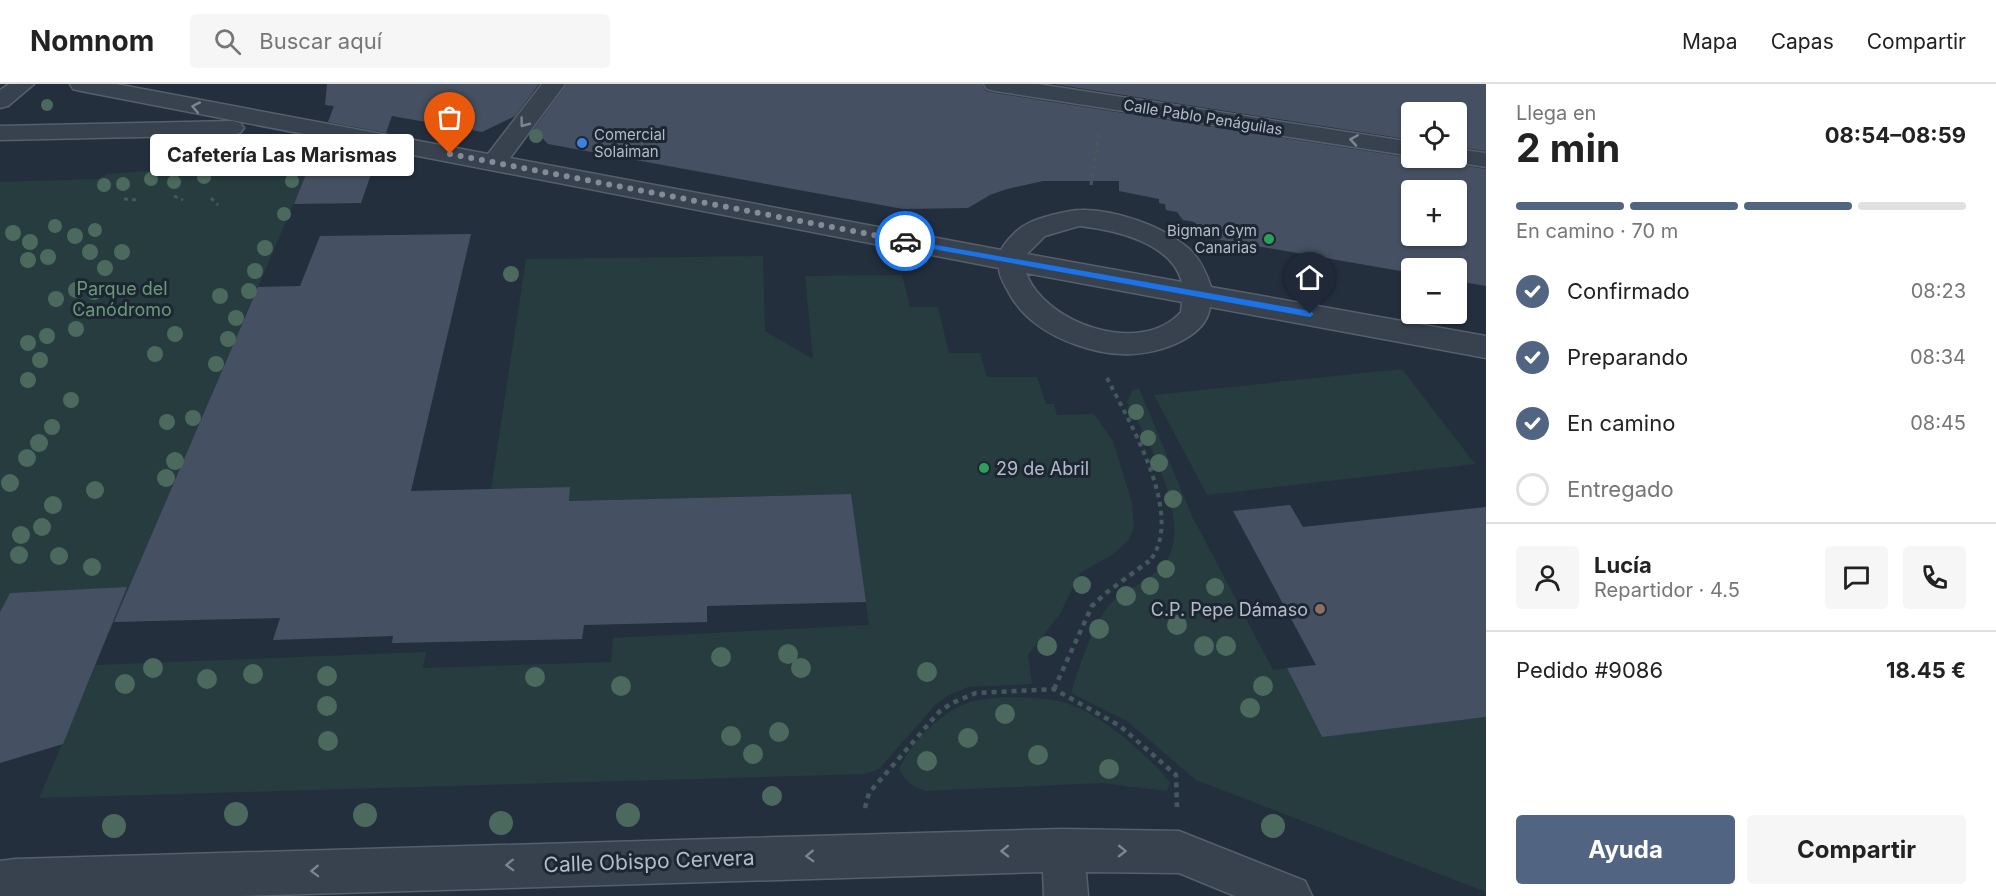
<!DOCTYPE html>
<html lang="es">
<meta charset="utf-8">
<style>
:root{--surface:#fff;--page:#f6f6f6;--text:#222;--muted:#767676;--line:#e0e0e0;--accent:#516482}
body{margin:0;font-family:Inter,sans-serif;background:var(--page);color:var(--text);height:100vh;display:flex;flex-direction:column;font-size:22px;white-space:nowrap}
*{box-sizing:border-box;margin:0}
p{font-size:20px;color:var(--muted)}
.icon{flex:none;width:33px;height:33px;fill:none;stroke:currentColor;stroke-width:2;stroke-linecap:round;stroke-linejoin:round}
.map{position:relative;flex:1;overflow:hidden}
.details{display:flex;flex-direction:column;background:var(--surface);width:510px}
.details>*{flex:none}
.controls{position:absolute;left:1401px;top:18px;display:grid;gap:12px}
.controls a{display:grid;place-items:center;width:66px;height:66px;border-radius:6px;background:var(--surface);box-shadow:0 2px 4px #0004;font-size:30px}
.pin{position:absolute;display:grid;place-items:center;width:51px;height:51px;color:#fff;margin:-62px -26px;border-radius:50% 50% 50% 0;rotate:-45deg;box-shadow:0 0 6px #0007}
.pin .icon{rotate:45deg}
.courier{position:absolute;display:grid;place-items:center;width:60px;height:60px;margin:-30px;border:4px solid #1a73e8;border-radius:50%;background:#fff;color:#222;box-shadow:0 2px 8px #0007}
.bubble{position:absolute;height:42px;border-radius:6px;background:var(--surface);box-shadow:0 2px 4px #0004;font-size:20px;font-weight:700;line-height:42px;text-align:center}
.summary em{font-style:normal;font-weight:700}
.summary div{display:flex;flex-direction:column-reverse}
.summary{display:flex;align-items:center;justify-content:space-between;height:102px;padding:0 30px}
h1{font-size:39px;font-weight:700;line-height:45px}
.bar{display:grid;grid-template-columns:repeat(4,1fr);gap:9px 6px;align-content:center;height:72px;padding:0 30px}
.bar i{height:8px;border-radius:4px;background:var(--line)}
.bar .selected{background:var(--accent)}
.bar p{grid-column:span 4}
.line{display:flex;align-items:center;gap:15px;padding:0 30px;border-top:2px solid var(--line)}
.line div{flex:1}
.round{display:grid;place-items:center;flex:none;width:63px;height:63px;border-radius:6px;background:var(--page)}
ol{padding:0 30px;list-style:none}
li{display:flex;align-items:center;gap:18px;height:66px}
li p{margin-inline-start:auto}
li .icon{padding:6px;border-radius:50%;background:var(--accent);color:#fff;stroke-width:4}
li:last-child{color:var(--muted)}
li i{width:33px;height:33px;border:3px solid var(--line);border-radius:50%}
.primary-button{display:flex;gap:12px;margin-top:auto;padding:12px 30px}
.primary-button a{flex:1;height:69px;border-radius:6px;background:var(--accent);color:#fff;font-size:24px;font-weight:700;line-height:69px;text-align:center}
.primary-button a+a{background:var(--page);color:var(--text)}
header{display:flex;align-items:center;gap:36px;box-sizing:border-box;height:84px;padding:0 30px;background:var(--surface);border-bottom:2px solid var(--line)}
header strong{font-size:28px}
nav{display:flex;gap:33px;margin-inline-start:auto;font-size:21px}
.search{width:420px;height:54px;background:var(--page);display:flex;align-items:center;gap:15px;box-sizing:border-box;padding:0 21px;border-radius:6px;color:var(--muted);font-size:22px}
main{display:flex;flex:1;min-height:0}
.map>svg:first-child{display:block}
</style>
<header>
<strong>Nomnom</strong>
<div class="search"><svg class="icon" aria-label="search" viewBox="0 0 24 24"><circle cx="10" cy="10" r="6"/><path d="M15 15l6 6"/></svg>Buscar aquí</div>
<nav><a>Mapa</a><a>Capas</a><a>Compartir</a></nav>
</header>
<main>
<div class="map">
<svg width="1486" height="812" viewBox="0 0 1486 812">
<rect width="100%" height="100%" fill="#242f3e"/>
<!-- green -->
<g fill="#263c3f">
<polygon points="313,75 110,547 0,575 54,507 10,509 0,528 0,98 98,95 107,90"/>
<polygon points="763,172 765,247 813,275 805,192 902,191 910,223 938,223 949,269 980,269 987,293 1037,293 1046,320 1054,320 1057,331 1094,330 1113,357 1132,419 1134,444 1128,457 1112,471 1080,489 1060,530 1028,571 1032,600 968,603 949,611 936,620 879,685 865,690 39,714 96,581 426,568 423,584 611,578 613,554 869,541 851,410 569,417 570,403 491,405 526,175"/>
<polygon points="1402,285 1475,380 1207,411 1154,311"/>
<path d="M 1139,304 L 1192,432 L 1273,586 L 1287,584 L 1321,652 L 1486,633 L 1486,808 L 1196,696 L 1127,637 L 1071,609 C 1079,583 1089,552 1104,528 C 1117,507 1146,501 1164,480 C 1195,442 1148,354 1127,319 L 1132,307 Z"/>
<path d="M 1012,613 C 1028,614 1047,614 1063,618 C 1099,628 1146,669 1170,698 L 1167,707 L 1101,699 L 926,707 C 914,704 905,697 899,685 C 911,659 938,631 965,620 C 980,614 996,614 1012,613 Z"/>
</g>
<!-- building -->
<g fill="#455162" fill-rule="evenodd">
<polygon points="327,0 539,0 515,32 482,48 392,32 386,49 328,38 334,22 325,21"/>
<path d="M 567,0 L 982,0 L 986,7 L 995,9 L 1412,74 L 1443,74 L 1447,79 L 1486,85 L 1486,202 L 1456,197 L 1456,184 L 1412,184 L 1412,189 L 1216,155 L 1194,138 L 1183,136 L 1177,128 L 1166,126 L 1165,120 L 1159,119 L 1159,115 L 1119,107 L 1119,97 L 1043,97 L 1007,105 L 990,111 L 968,124 L 903,125 L 548,60 L 534,45 ZM 1412,106 L 1456,106 L 1456,152 L 1412,152 Z"/>
<polygon points="1053,0 1486,0 1486,67 1456,63 1456,28 1412,28 1412,56"/>
<polygon points="320,55 379,67 361,119 294,120"/>
<polygon points="471,150 411,407 570,403 569,417 851,410 866,518 707,522 707,538 584,541 582,555 392,559 393,552 273,556 280,534 114,538 258,203 300,202 320,152"/>
<polygon points="1290,421 1303,443 1486,423 1486,633 1322,653 1287,584 1316,581 1233,427"/>
<polygon points="127,503 63,660 0,679 0,528 10,509"/>
</g>
<g fill="none" stroke-linecap="round" stroke-linejoin="round">
<defs>
<g id="street">
<polygon points="9,0 34,0 8,22 0,24 0,6"/>
<path d="M 70,0 L 116,0 L 488,70 L 542,0 L 565,0 L 510,74 L 1001,166 C 1006,157 1018,144 1027,140 C 1037,134 1069,126 1081,126 C 1114,125 1163,142 1188,164 C 1200,174 1206,188 1211,203 L 1486,252 L 1486,274 L 1210,223 C 1206,256 1152,272 1123,270 C 1109,270 1091,266 1077,261 C 1050,252 1023,235 1009,209 C 1005,201 999,193 999,184 L 81,7 L 73,5 ZM 1079,142 C 1115,146 1171,158 1182,198 L 1027,170 L 1045,152 ZM 1026,189 L 1182,218 L 1181,228 C 1141,273 1045,240 1026,189 Z"/>
<polygon points="984,0 1038,0 1412,58 1412,72 995,7 987,5"/>
<polygon points="232,37 240,39 244,44 240,49 232,51 0,56 0,42"/>
<polygon points="1456,65 1486,69 1486,83 1447,77 1445,74 1456,74"/>
<polygon points="1063,745 1179,747 1305,797 1312,812 1235,812 1179,789 1086,788 1088,812 1044,812 1043,788 239,812 0,812 0,777 15,775"/>
</g>
</defs>
<!-- street casing -->
<use href="#street" stroke="#565f6c" stroke-width="3"/>
<!-- path-far2 -->
<g stroke="#44595c" stroke-width="3" stroke-dasharray="4 4" stroke-linecap="butt">
<polyline points="1091,101 1099,49"/>
<polyline points="174,112 183,116"/>
<polyline points="211,114 218,121"/>
<polyline points="124,115 137,116"/>
</g>
<!-- path-far1 -->
<path stroke="#44595c" stroke-width="4" stroke-dasharray="4.5 4.5" stroke-linecap="butt" d="M 1107,294 C 1129,338 1188,434 1148,479"/>
<!-- path -->
<g stroke="#44595c" stroke-width="4.5" stroke-dasharray="5 5" stroke-linecap="butt">
<polyline points="1054,605 1092,522 1106,509 1149,477"/>
<polyline points="865,724 869,709 939,628 952,619 976,609 1054,605 1120,642 1176,691 1177,723"/>
</g>
<!-- street -->
<use href="#street" fill="#38414e" fill-rule="evenodd"/>
</g>
<!-- trees -->
<g fill="#4b6a5d">
<circle cx="47" cy="21" r="6"/>
<circle cx="536" cy="52" r="7"/>
<circle cx="204" cy="93" r="7"/>
<circle cx="151" cy="95" r="7"/>
<circle cx="292" cy="97" r="7"/>
<circle cx="174" cy="98" r="7"/>
<circle cx="123" cy="100" r="7"/>
<circle cx="104" cy="101" r="7"/>
<circle cx="284" cy="130" r="7"/>
<circle cx="55" cy="142" r="7"/>
<circle cx="95" cy="146" r="7"/>
<circle cx="13" cy="149" r="8"/>
<circle cx="75" cy="152" r="8"/>
<circle cx="30" cy="158" r="8"/>
<circle cx="265" cy="164" r="8"/>
<circle cx="90" cy="168" r="8"/>
<circle cx="122" cy="168" r="8"/>
<circle cx="48" cy="173" r="8"/>
<circle cx="28" cy="176" r="8"/>
<circle cx="105" cy="184" r="8"/>
<circle cx="255" cy="187" r="8"/>
<circle cx="511" cy="190" r="8"/>
<circle cx="76" cy="206" r="8"/>
<circle cx="249" cy="207" r="8"/>
<circle cx="94" cy="208" r="8"/>
<circle cx="220" cy="212" r="8"/>
<circle cx="56" cy="215" r="8"/>
<circle cx="80" cy="226" r="8"/>
<circle cx="236" cy="234" r="8"/>
<circle cx="76" cy="245" r="8"/>
<circle cx="175" cy="250" r="8"/>
<circle cx="47" cy="252" r="8"/>
<circle cx="228" cy="255" r="8"/>
<circle cx="28" cy="259" r="8"/>
<circle cx="155" cy="270" r="8"/>
<circle cx="40" cy="276" r="8"/>
<circle cx="216" cy="280" r="8"/>
<circle cx="28" cy="296" r="8"/>
<circle cx="71" cy="316" r="8"/>
<circle cx="1136" cy="328" r="8"/>
<circle cx="193" cy="334" r="8"/>
<circle cx="167" cy="338" r="8"/>
<circle cx="52" cy="343" r="8"/>
<circle cx="1148" cy="354" r="8"/>
<circle cx="39" cy="359" r="9"/>
<circle cx="27" cy="374" r="9"/>
<circle cx="175" cy="377" r="9"/>
<circle cx="1159" cy="379" r="9"/>
<circle cx="166" cy="394" r="9"/>
<circle cx="10" cy="399" r="9"/>
<circle cx="95" cy="406" r="9"/>
<circle cx="1173" cy="415" r="9"/>
<circle cx="53" cy="421" r="9"/>
<circle cx="42" cy="443" r="9"/>
<circle cx="21" cy="451" r="9"/>
<circle cx="19" cy="471" r="9"/>
<circle cx="59" cy="472" r="9"/>
<circle cx="92" cy="483" r="9"/>
<circle cx="1166" cy="485" r="9"/>
<circle cx="1082" cy="501" r="9"/>
<circle cx="1150" cy="502" r="9"/>
<circle cx="1215" cy="503" r="9"/>
<circle cx="1126" cy="512" r="10"/>
<circle cx="1177" cy="541" r="10"/>
<circle cx="1099" cy="545" r="10"/>
<circle cx="1047" cy="562" r="10"/>
<circle cx="1204" cy="562" r="10"/>
<circle cx="1226" cy="562" r="10"/>
<circle cx="788" cy="570" r="10"/>
<circle cx="721" cy="573" r="10"/>
<circle cx="153" cy="584" r="10"/>
<circle cx="801" cy="584" r="10"/>
<circle cx="927" cy="588" r="10"/>
<circle cx="253" cy="590" r="10"/>
<circle cx="327" cy="592" r="10"/>
<circle cx="535" cy="593" r="10"/>
<circle cx="207" cy="595" r="10"/>
<circle cx="125" cy="600" r="10"/>
<circle cx="621" cy="602" r="10"/>
<circle cx="1263" cy="602" r="10"/>
<circle cx="327" cy="622" r="10"/>
<circle cx="1250" cy="624" r="10"/>
<circle cx="1005" cy="630" r="10"/>
<circle cx="779" cy="648" r="10"/>
<circle cx="731" cy="652" r="10"/>
<circle cx="968" cy="654" r="10"/>
<circle cx="328" cy="657" r="10"/>
<circle cx="753" cy="670" r="10"/>
<circle cx="1038" cy="671" r="10"/>
<circle cx="927" cy="677" r="10"/>
<circle cx="1109" cy="685" r="10"/>
<circle cx="772" cy="712" r="10"/>
<circle cx="236" cy="730" r="12"/>
<circle cx="365" cy="731" r="12"/>
<circle cx="628" cy="731" r="12"/>
<circle cx="501" cy="739" r="12"/>
<circle cx="114" cy="742" r="12"/>
<circle cx="1273" cy="742" r="12"/>
</g>
<!-- one-way arrows -->
<defs><path id="oneway-chevron" d="M-2-3.5L2.5 0L-2 3.5" fill="none" stroke-width="1.6" stroke-linecap="round" stroke-linejoin="round" transform="scale(1.5)"/></defs>
<g stroke="#7c8592">
<use href="#oneway-chevron" transform="translate(196 23) rotate(-169)"/>
<use href="#oneway-chevron" transform="translate(524 39) rotate(127)"/>
<use href="#oneway-chevron" transform="translate(1354 56) rotate(-171)"/>
<use href="#oneway-chevron" transform="translate(1005 767) rotate(179)"/>
<use href="#oneway-chevron" transform="translate(1122 767) rotate(1)"/>
<use href="#oneway-chevron" transform="translate(810 772) rotate(178)"/>
<use href="#oneway-chevron" transform="translate(510 781) rotate(178)"/>
<use href="#oneway-chevron" transform="translate(315 787) rotate(178)"/>
</g>
<!-- route -->
<polygon fill="#1a73e8" points="902,155 1310,227 1314,230 1310,233 905,160 902,159"/>
<g fill="none" stroke-linecap="round" stroke-linejoin="round">
<!-- done -->
<polyline stroke="#828b98" stroke-width="6" stroke-dasharray="0 10.8" points="450,70 905,157"/>
</g>
<!-- markers -->
<circle fill="#3f7fe0" stroke="#1d2633" stroke-width="2" cx="582" cy="59" r="6"/>
<g fill="#2e9e5b" stroke="#1d2633" stroke-width="2">
<circle cx="1269" cy="155" r="6"/>
<circle cx="984" cy="384" r="6"/>
</g>
<circle fill="#8d6e63" stroke="#1d2633" stroke-width="2" cx="1320" cy="525" r="6"/>
<g text-anchor="middle" dominant-baseline="central" stroke-width="6" stroke-linejoin="round" paint-order="stroke">
<!-- far-street labels -->
<g font-size="15" fill="#b4bcc9" stroke="#1d2633">
<text transform="translate(1203 33) rotate(9)">Calle Pablo Penáguilas</text>
</g>
<!-- far-poi labels -->
<g font-size="15" fill="#b4bcc9" stroke="#1d2633" text-anchor="start">
<text x="594" y="50">Comercial<tspan x="594" dy="17">Solaiman</tspan></text>
<text x="1257" y="146" text-anchor="end">Bigman Gym<tspan x="1257" dy="17">Canarias</tspan></text>
</g>
<!-- park labels -->
<g font-size="18" fill="#6b9a76" stroke="#1d2633">
<text x="122" y="204">Parque del<tspan x="122" dy="21">Canódromo</tspan></text>
</g>
<!-- poi labels -->
<g font-size="18" fill="#b4bcc9" stroke="#1d2633" text-anchor="start">
<text x="996" y="384">29 de Abril</text>
<text x="1308" y="525" text-anchor="end">C.P. Pepe Dámaso</text>
</g>
<!-- near-street labels -->
<g font-size="21" fill="#b4bcc9" stroke="#1d2633">
<text transform="translate(649 777) rotate(-2)">Calle Obispo Cervera</text>
</g>
</g>
</svg>
<div class="controls">
<a><svg class="icon" aria-label="locate" viewBox="0 0 24 24"><circle cx="12" cy="12" r="6"/><path d="M12 2v4M12 18v4M2 12h4M18 12h4"/></svg></a>
<a>+</a>
<a>−</a>
</div>
<div class="pin" style="left:450px;top:70px;background:#ea580c"><svg class="icon" aria-label="bag" viewBox="0 0 24 24"><path d="M5 8h14l-1 12H6zM9 8a3 3 0 0 1 6 0"/></svg></div>
<div class="pin" style="left:1310px;top:230px;background:#1f2937"><svg class="icon" aria-label="home" viewBox="0 0 24 24"><path d="M3 11l9-7 9 7M6 9v11h12V9"/></svg></div>
<div class="courier" style="left:905px;top:157px"><svg class="icon" aria-label="car" viewBox="0 0 24 24"><path d="M5 17H2v-5l4-1 3-4h7l3 4 3 1v5h-3M9 17h6M6 11h13"/><circle cx="7" cy="17" r="2"/><circle cx="17" cy="17" r="2"/></svg></div>
<div class="bubble" style="left:150px;top:50px;width:264px">Cafetería Las Marismas</div>
</div>
<section class="details">
<div class="summary"><div><h1>2 min</h1><p>Llega en</p></div><em>08:54–08:59</em></div>
<div class="bar"><i class="selected"></i><i class="selected"></i><i class="selected"></i><i></i><p>En camino · 70 m</p></div>
<ol>
<li><svg class="icon" aria-label="check" viewBox="0 0 24 24"><path d="M5 12l5 5 9-10"/></svg>Confirmado<p>08:23</p></li>
<li><svg class="icon" aria-label="check" viewBox="0 0 24 24"><path d="M5 12l5 5 9-10"/></svg>Preparando<p>08:34</p></li>
<li><svg class="icon" aria-label="check" viewBox="0 0 24 24"><path d="M5 12l5 5 9-10"/></svg>En camino<p>08:45</p></li>
<li><i></i>Entregado</li>
</ol>
<div class="line" style="height:108px"><a class="round"><svg class="icon" aria-label="person" viewBox="0 0 24 24"><circle cx="12" cy="8" r="4"/><path d="M4 21q1-7 8-7t8 7"/></svg></a><div><b>Lucía</b><p>Repartidor · 4.5</p></div><a class="round"><svg class="icon" aria-label="chat" viewBox="0 0 24 24"><path d="M4 5h16v11H9l-5 4z"/></svg></a><a class="round"><svg class="icon" aria-label="phone" viewBox="0 0 24 24"><path d="M5 4h4l2 5-3 2q2 4 5 5l2-3 5 2v4C11 20 4 13 5 4z"/></svg></a></div>
<div class="line" style="height:78px"><div>Pedido #9086</div><b>18.45 €</b></div>
<div class="primary-button"><a>Ayuda</a><a>Compartir</a></div>
</section>
</main>
